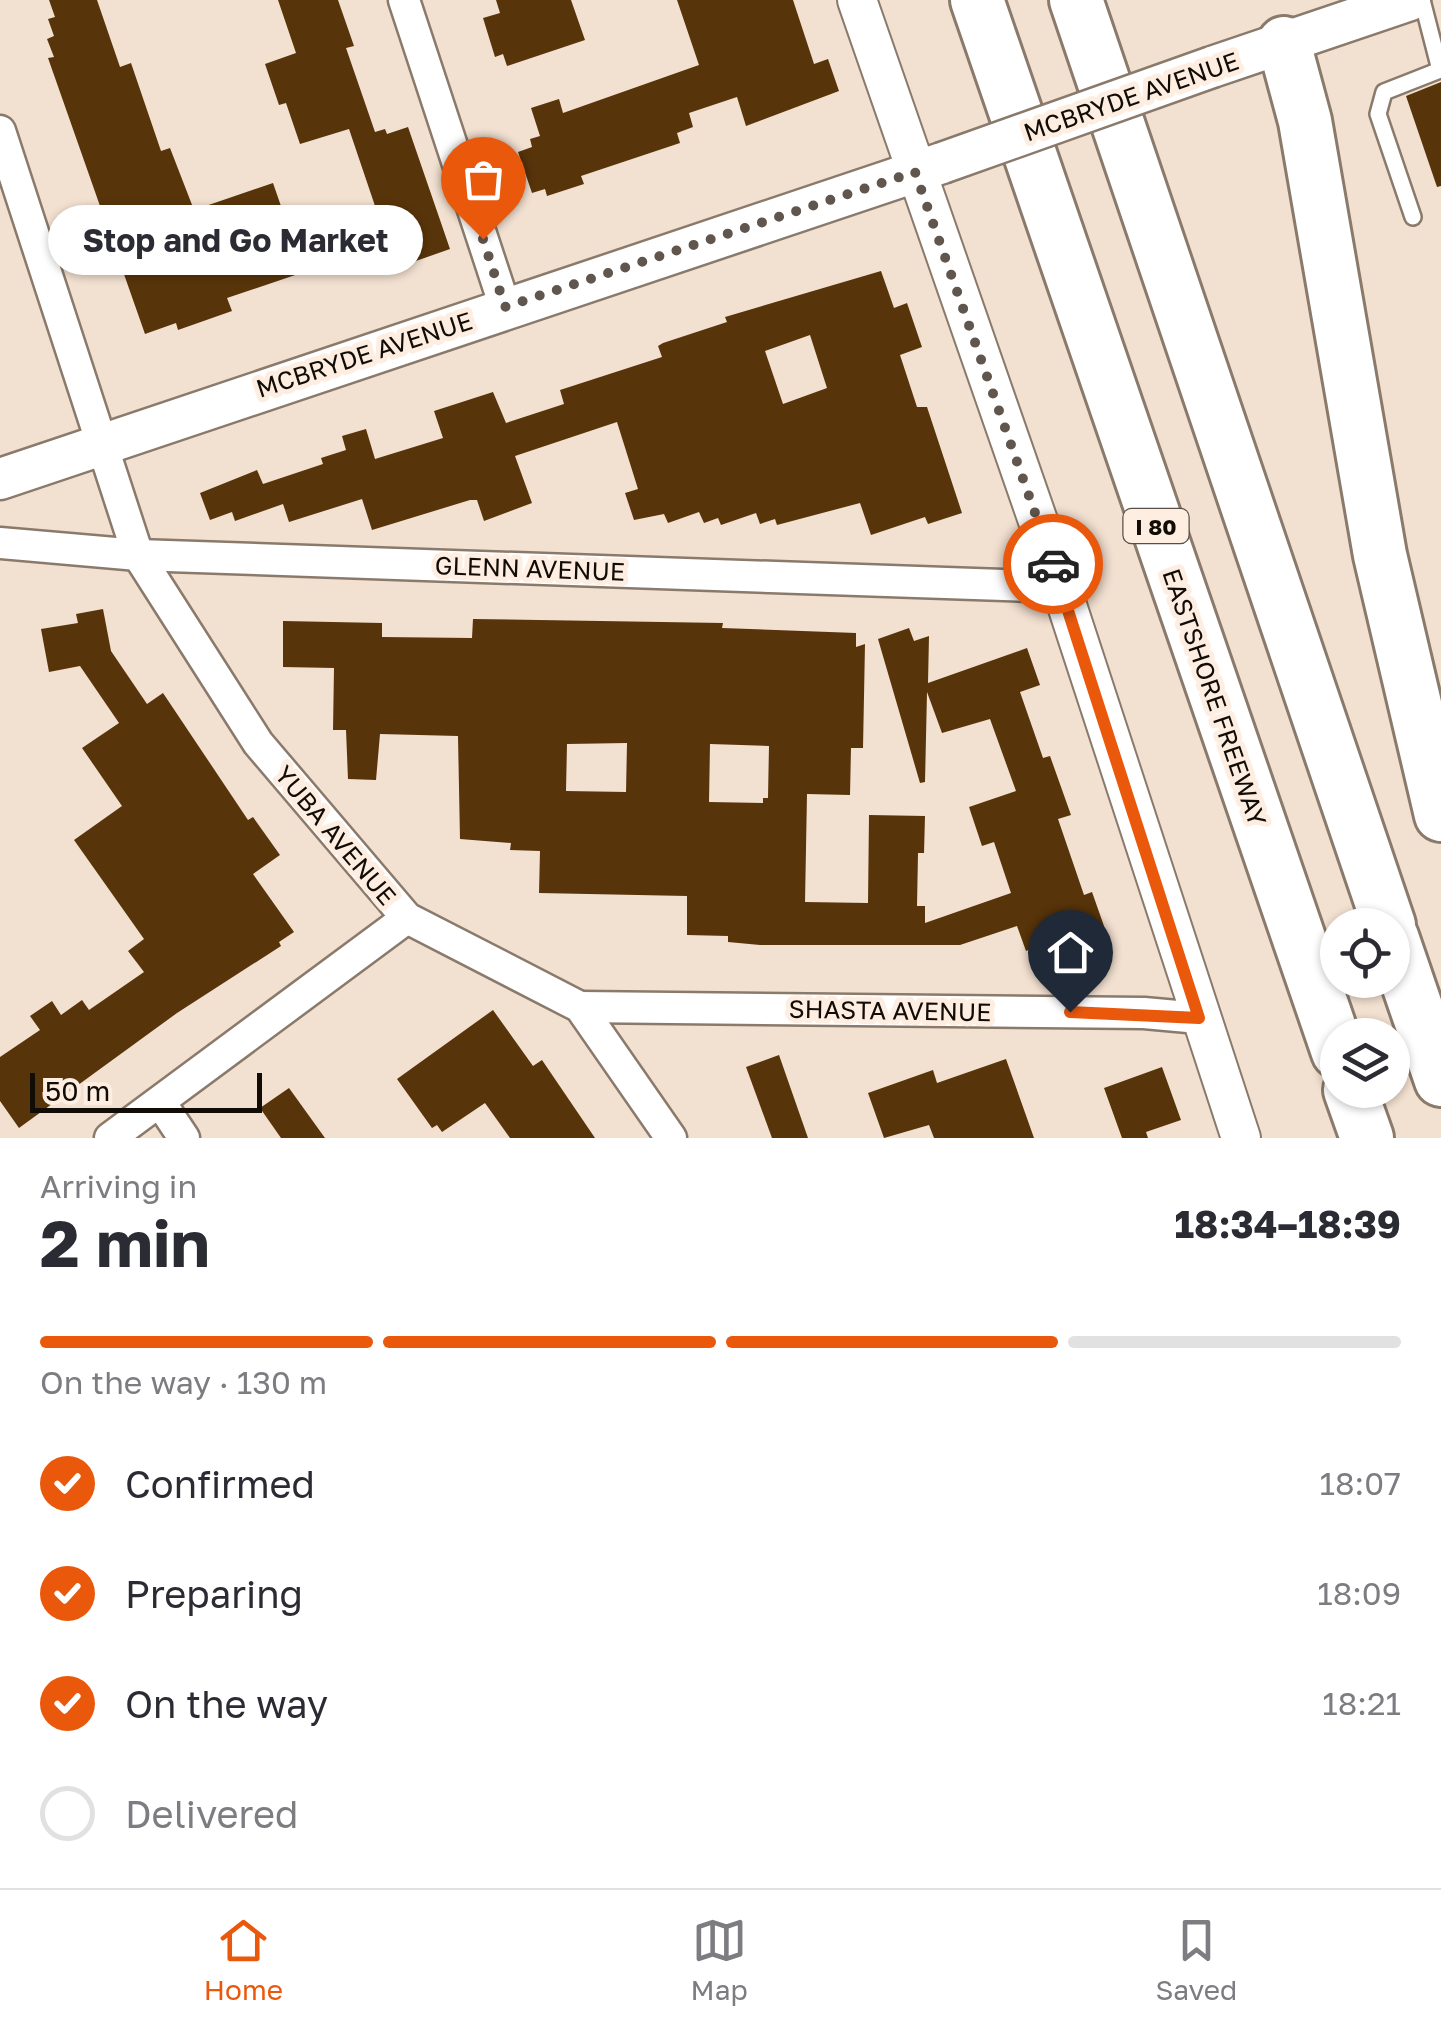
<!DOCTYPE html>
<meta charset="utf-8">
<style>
:root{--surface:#fff;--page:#f7f7f7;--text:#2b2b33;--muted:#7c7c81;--line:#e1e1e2;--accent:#ea580c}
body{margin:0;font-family:"Golos Text",sans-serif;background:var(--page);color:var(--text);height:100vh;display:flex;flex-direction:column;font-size:38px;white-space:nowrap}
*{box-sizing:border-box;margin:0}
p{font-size:32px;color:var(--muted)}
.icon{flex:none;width:55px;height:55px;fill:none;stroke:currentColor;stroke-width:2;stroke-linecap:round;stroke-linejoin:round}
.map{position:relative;height:1138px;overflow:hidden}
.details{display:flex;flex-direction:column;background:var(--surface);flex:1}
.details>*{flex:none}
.fabs{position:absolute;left:1320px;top:908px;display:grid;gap:20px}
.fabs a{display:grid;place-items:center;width:90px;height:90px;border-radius:50%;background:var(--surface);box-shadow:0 2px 8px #0004;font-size:50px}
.scale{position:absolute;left:30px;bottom:25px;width:232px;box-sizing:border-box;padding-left:10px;border:5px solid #120c07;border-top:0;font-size:28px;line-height:35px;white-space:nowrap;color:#120c07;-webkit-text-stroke:8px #fdeee1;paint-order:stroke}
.pin{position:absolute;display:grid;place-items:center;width:85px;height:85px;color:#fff;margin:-102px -42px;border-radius:50% 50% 50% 0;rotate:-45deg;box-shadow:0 0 10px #0007}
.pin .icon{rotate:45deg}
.courier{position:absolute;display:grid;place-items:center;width:100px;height:100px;margin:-50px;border:8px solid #ea580c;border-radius:50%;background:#fff;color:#222;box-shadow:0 2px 12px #0007}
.bubble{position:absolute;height:70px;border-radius:35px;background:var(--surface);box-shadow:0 2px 8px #0004;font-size:32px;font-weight:700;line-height:70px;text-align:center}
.overview em{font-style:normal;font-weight:700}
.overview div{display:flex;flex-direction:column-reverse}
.overview{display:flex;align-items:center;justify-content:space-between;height:170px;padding:0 40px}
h1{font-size:65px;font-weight:700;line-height:75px}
.bar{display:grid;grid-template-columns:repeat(4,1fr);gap:15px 10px;align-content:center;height:120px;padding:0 40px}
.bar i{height:12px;border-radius:8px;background:var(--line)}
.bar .active{background:var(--accent)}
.bar p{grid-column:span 4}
ol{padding:0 40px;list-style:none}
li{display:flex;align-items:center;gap:30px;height:110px}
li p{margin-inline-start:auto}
li .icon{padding:10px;border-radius:50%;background:var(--accent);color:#fff;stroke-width:4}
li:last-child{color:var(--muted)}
li i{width:55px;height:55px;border:5px solid var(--line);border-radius:50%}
.tabs{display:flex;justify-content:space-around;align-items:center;height:140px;border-top:2px solid var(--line);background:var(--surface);font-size:28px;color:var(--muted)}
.tabs a{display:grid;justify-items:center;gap:5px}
.tabs .active{color:var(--accent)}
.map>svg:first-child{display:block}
</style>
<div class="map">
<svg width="1441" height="1138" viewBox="0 0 1441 1138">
<rect width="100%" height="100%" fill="#f2e0d0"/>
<!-- building -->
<g fill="#58340a" fill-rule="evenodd">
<polygon points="49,0 97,0 120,67 131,63 161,151 170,148 194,210 273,183 291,235 297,234 310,270 227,298 232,311 178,330 176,323 145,334 48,58 54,57 47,39 54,36 48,19 55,17"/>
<polygon points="278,0 338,0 354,46 346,48 375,132 385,129 387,134 408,127 450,249 396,268 349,129 300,144 286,103 279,105 265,64 296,53"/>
<polygon points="496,0 571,0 585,40 507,66 503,54 495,57 483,18 500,13"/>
<polygon points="677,0 793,0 814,64 828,59 839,91 746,126 737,97 689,113 693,127 677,133 680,143 581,176 584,184 547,196 545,189 532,193 518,152 532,147 530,139 540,136 531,108 559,99 563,113 699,65"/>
<polygon points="1441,82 1441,186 1437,187 1406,96"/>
<path d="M 881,271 L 894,308 L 907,303 L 922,347 L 900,355 L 917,407 L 927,407 L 962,513 L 928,524 L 925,517 L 871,535 L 860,503 L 777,525 L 775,519 L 760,524 L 756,513 L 721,525 L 718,518 L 704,523 L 699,512 L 668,523 L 664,514 L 634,520 L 625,493 L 638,489 L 617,422 L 515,456 L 532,503 L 484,521 L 477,500 L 470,500 L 372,530 L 362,499 L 289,522 L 283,504 L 235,521 L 232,512 L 210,520 L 200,493 L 257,470 L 263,484 L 323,464 L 321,458 L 346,450 L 342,436 L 366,429 L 375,459 L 443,438 L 434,411 L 493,392 L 506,423 L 564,404 L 560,390 L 662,357 L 658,346 L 663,343 L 727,322 L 725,317 ZM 810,335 L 827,388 L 783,404 L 765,351 Z"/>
<polygon points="103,609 111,651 147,704 163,693 248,820 253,817 280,855 253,874 294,932 279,942 281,946 177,1013 19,1128 0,1101 0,1057 40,1030 30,1016 52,1001 61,1015 82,1000 89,1010 144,972 128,951 144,939 74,840 122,806 82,748 119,723 80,666 49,672 41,629 78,623 76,614"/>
<path d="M 473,619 L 723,623 L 722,628 L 856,633 L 856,647 L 865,644 L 863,748 L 851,748 L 850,795 L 807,794 L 805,902 L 868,903 L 869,815 L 925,816 L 924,853 L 918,853 L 917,906 L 925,906 L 925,923 L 1011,893 L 994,842 L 982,846 L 969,807 L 1016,791 L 990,719 L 942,733 L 927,692 L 925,782 L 920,783 L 878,639 L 909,628 L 914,641 L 929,636 L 928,683 L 1027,648 L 1040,685 L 1020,692 L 1043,758 L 1050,756 L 1071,815 L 1058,819 L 1084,895 L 1092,892 L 1110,943 L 1076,955 L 1071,941 L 1051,948 L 1049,942 L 1026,951 L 1017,926 L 960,945 L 760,945 L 728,942 L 728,936 L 687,935 L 687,896 L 539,893 L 540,851 L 510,850 L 511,843 L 460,839 L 458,736 L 380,734 L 376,780 L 348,779 L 346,730 L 333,730 L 334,668 L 283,667 L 283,621 L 382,623 L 382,637 L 472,638 ZM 627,743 L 626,792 L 566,791 L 567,744 ZM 710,744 L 769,746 L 768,798 L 763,798 L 763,803 L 709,802 Z"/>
<polygon points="493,1010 533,1066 542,1060 595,1138 510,1138 485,1103 442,1132 437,1125 432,1128 397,1079"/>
<polygon points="779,1055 808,1138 772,1138 746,1067"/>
<polygon points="1006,1059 1034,1138 934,1138 929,1125 884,1138 868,1093 933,1070 937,1083"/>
<polygon points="1162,1067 1181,1120 1146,1132 1148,1138 1122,1138 1104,1088"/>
<polygon points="289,1088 325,1138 281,1138 260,1108"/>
</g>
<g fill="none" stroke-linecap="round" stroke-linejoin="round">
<defs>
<polyline id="service" points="1413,217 1378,114 1384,92 1440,70 1422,0"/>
<g id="minor">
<polyline points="404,0 505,307"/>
<polyline points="0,131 138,555 258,743 407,918 580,1007 671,1138"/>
<polyline points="0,543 138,555 1061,587"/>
<polyline points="580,1007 1144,1013 1199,1018"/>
<polyline points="160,1102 184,1138"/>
<polyline points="110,1138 407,918"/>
</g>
<polyline id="tertiary" points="857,0 1061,587 1241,1138"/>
<g id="secondary">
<polyline points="1212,67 1410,0"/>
<polyline points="0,479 942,163"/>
</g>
<g id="motorway">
<polyline points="977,0 1338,1052"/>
<polyline points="1076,0 1389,925"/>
<polyline points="1284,43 1305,121 1380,555 1441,815"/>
<polyline points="1392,937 1441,1080"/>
<polyline points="1350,1090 1367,1138"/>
</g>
</defs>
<!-- service casing -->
<use href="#service" stroke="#8a7a6b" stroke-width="20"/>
<!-- minor casing -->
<use href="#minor" stroke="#8a7a6b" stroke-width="35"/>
<!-- tertiary casing -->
<use href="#tertiary" stroke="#8a7a6b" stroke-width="42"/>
<!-- secondary casing -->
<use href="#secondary" stroke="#8a7a6b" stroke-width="45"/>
<!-- motorway casing -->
<use href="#motorway" stroke="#8a7a6b" stroke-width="58"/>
<!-- service -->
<use href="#service" stroke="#fff" stroke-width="15"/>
<!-- minor -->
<use href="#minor" stroke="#fff" stroke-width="30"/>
<!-- tertiary -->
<use href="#tertiary" stroke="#fff" stroke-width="38"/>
<!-- secondary -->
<use href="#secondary" stroke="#fff" stroke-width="40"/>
<!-- motorway -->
<use href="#motorway" stroke="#fff" stroke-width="52"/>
<defs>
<polyline id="secondary-bridge" points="942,163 1212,67"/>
</defs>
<!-- secondary-bridge casing -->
<use href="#secondary-bridge" stroke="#8a7a6b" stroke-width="45" stroke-linecap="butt"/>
<!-- secondary-bridge -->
<use href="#secondary-bridge" stroke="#fff" stroke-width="40"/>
</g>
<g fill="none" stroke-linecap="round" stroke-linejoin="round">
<!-- done -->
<polyline stroke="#60564d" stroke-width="10" stroke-dasharray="0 18" points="483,239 505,307 915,172 1053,564"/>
<!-- route -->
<polyline stroke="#ea580c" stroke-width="12" points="1053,564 1199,1018 1070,1012"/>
</g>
<g text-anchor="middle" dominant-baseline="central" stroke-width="10" stroke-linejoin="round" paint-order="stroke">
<!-- shield labels -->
<rect fill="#fdeee1" stroke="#585048" stroke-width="2.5" x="1123.5" y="509" width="65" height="34" rx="8"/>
<g font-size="22" font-weight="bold" fill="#120c07">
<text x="1156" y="526">I 80</text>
</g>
<!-- street labels -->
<g font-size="25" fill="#120c07" stroke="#fdeee1">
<text transform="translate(1131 96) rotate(-19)">MCBRYDE AVENUE</text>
<text transform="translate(364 354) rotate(-18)">MCBRYDE AVENUE</text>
<text transform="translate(530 568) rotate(2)">GLENN AVENUE</text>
<text transform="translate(1215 697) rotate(71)">EASTSHORE FREEWAY</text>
<text transform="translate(336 835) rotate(50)">YUBA AVENUE</text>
<text transform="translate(890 1010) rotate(1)">SHASTA AVENUE</text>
</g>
</g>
</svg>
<div class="fabs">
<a><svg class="icon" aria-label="locate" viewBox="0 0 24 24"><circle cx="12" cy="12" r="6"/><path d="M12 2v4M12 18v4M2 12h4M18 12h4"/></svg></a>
<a><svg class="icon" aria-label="layers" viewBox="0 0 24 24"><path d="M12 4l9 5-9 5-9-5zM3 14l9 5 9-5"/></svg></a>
</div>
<div class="scale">50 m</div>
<div class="pin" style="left:483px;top:239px;background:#ea580c"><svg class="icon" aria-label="bag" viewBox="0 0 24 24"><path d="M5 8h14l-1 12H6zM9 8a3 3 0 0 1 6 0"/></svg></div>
<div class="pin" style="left:1070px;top:1012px;background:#1f2937"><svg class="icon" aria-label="home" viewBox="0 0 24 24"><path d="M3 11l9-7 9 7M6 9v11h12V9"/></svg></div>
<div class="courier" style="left:1053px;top:564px"><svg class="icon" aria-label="car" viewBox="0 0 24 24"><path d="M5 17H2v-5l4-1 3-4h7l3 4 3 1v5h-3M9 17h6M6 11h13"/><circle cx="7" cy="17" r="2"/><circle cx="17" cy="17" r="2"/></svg></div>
<div class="bubble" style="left:48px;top:205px;width:375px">Stop and Go Market</div>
</div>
<section class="details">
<div class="overview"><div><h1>2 min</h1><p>Arriving in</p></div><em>18:34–18:39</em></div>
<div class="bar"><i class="active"></i><i class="active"></i><i class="active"></i><i></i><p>On the way · 130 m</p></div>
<ol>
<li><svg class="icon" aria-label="check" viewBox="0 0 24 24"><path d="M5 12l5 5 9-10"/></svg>Confirmed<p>18:07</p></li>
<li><svg class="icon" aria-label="check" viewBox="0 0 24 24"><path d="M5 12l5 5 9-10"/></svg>Preparing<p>18:09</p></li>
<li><svg class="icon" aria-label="check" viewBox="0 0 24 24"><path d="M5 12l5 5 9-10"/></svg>On the way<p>18:21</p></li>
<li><i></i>Delivered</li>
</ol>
</section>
<nav class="tabs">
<a class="active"><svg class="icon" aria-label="home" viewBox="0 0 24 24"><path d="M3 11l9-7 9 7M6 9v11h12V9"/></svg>Home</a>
<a><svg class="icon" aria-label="map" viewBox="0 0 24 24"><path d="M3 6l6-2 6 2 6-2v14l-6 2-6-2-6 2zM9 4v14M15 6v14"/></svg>Map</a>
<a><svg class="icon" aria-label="saved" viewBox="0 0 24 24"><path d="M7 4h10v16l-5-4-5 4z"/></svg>Saved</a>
</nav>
